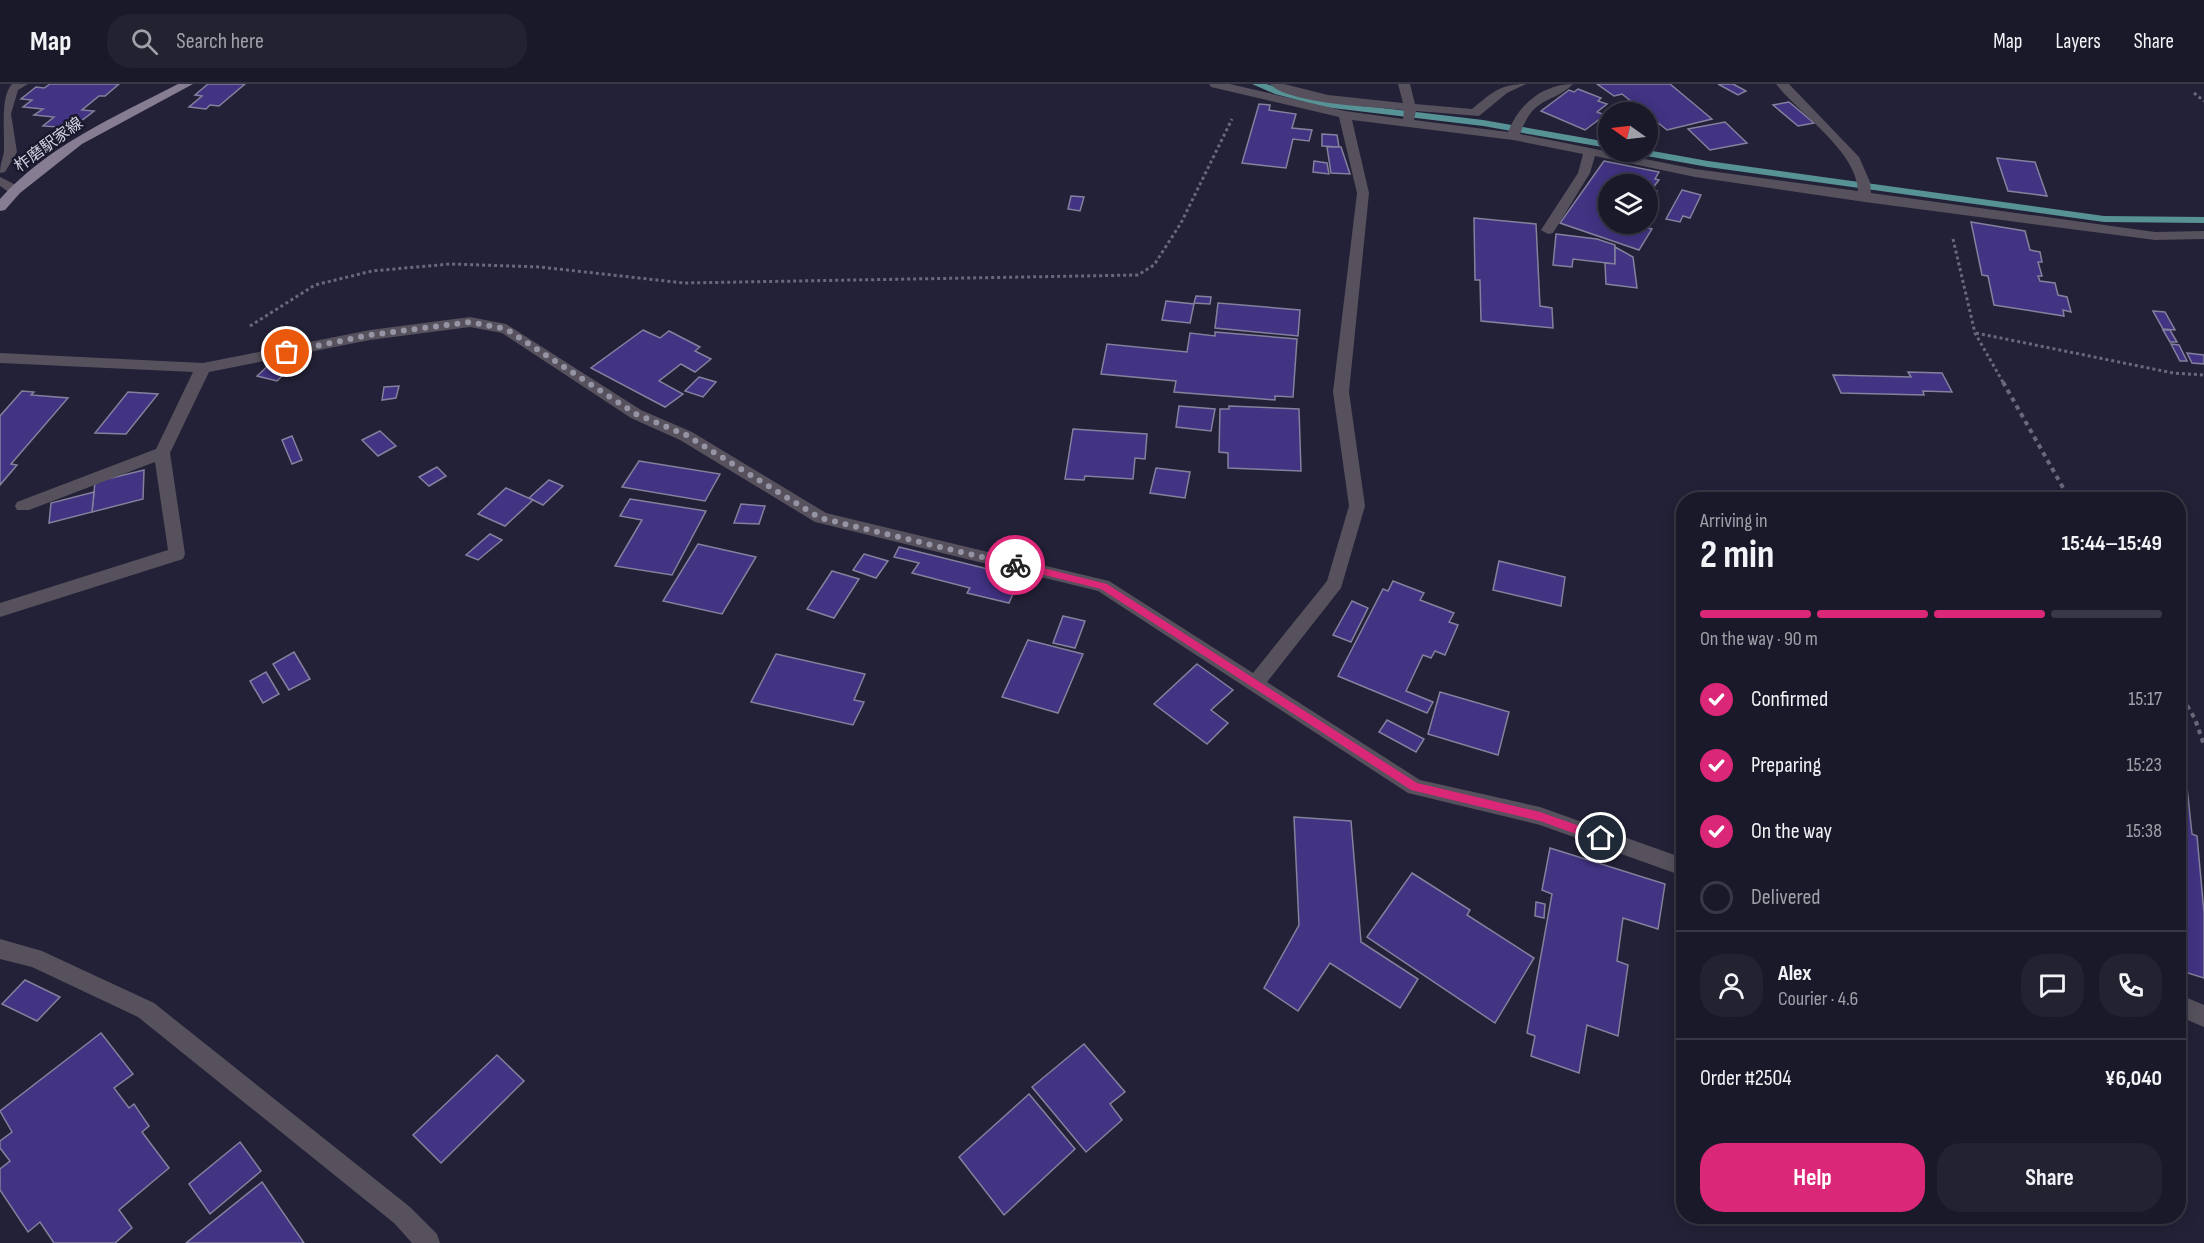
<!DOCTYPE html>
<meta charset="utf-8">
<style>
:root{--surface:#1a1929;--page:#232231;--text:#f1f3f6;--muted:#9fa0a8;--line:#383846;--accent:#db2777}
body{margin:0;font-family:"Sofia Sans Condensed","Noto Sans JP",sans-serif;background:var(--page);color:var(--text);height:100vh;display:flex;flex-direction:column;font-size:22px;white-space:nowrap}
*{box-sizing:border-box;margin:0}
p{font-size:20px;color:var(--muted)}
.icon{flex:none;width:33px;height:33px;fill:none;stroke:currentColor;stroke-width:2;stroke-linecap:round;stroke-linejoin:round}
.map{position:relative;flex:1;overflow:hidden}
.sheet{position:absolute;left:1676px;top:408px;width:510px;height:732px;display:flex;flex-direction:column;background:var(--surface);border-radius:24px;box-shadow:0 3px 15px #0003,0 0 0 2px var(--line)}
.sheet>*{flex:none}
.needle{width:39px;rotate:284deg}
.tools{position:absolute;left:1598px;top:18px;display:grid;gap:12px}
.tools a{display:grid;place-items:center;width:60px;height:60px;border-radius:50%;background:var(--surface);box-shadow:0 3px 15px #0003,0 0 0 2px var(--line);font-size:30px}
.pin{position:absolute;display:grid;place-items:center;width:51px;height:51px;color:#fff;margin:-26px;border:3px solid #fff;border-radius:50%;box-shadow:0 2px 6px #0007}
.courier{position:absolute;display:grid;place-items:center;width:60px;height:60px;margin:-30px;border:4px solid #db2777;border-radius:50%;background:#fff;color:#222;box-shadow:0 2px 8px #0007}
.head em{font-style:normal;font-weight:700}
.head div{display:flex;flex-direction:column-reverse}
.head{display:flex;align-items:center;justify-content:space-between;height:102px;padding:0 24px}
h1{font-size:39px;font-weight:700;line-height:45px}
.bar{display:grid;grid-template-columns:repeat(4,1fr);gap:9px 6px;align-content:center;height:72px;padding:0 24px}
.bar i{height:8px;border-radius:4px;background:var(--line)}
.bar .on{background:var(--accent)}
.bar p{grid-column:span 4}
.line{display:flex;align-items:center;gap:15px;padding:0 24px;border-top:2px solid var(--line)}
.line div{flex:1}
.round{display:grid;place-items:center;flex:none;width:63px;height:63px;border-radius:24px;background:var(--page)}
ol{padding:0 24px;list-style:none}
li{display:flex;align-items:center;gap:18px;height:66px}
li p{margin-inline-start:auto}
li .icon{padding:6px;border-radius:50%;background:var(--accent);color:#fff;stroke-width:4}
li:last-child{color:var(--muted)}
li i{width:33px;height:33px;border:3px solid var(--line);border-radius:50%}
.primary-button{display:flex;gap:12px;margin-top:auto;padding:12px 24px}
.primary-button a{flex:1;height:69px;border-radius:24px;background:var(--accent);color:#fff;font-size:24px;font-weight:700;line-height:69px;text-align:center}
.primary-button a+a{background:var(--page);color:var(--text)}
header{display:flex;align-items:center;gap:36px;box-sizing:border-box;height:84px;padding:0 30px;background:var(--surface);border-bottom:2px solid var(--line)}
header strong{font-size:28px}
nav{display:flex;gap:33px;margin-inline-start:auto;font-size:21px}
.search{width:420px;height:54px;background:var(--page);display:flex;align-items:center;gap:15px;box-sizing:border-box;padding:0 21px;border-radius:24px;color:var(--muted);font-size:22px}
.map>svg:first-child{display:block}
</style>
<header>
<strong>Map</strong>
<div class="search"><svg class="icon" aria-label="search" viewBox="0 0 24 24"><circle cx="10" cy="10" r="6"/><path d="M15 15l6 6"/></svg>Search here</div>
<nav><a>Map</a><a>Layers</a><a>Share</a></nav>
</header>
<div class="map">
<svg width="2204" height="1159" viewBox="0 0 2204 1159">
<rect width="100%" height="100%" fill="#232137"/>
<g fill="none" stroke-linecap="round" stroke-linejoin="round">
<!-- stream -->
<g fill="#579296" fill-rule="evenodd">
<polygon points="1252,0 1266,0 1324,17 1483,36 1608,58 1608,64 1483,42 1324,23 1275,10"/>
<polygon points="1647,66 1708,77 2104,132 2204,133 2204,139 2104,138 1708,83 1641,71 1636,68"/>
</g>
</g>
<!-- building -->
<g fill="#423383" stroke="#83819d" stroke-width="1.5">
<polygon points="50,0 119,0 105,12 99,12 82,26 94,27 72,44 43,42 54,33 34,31 43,25 23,23 32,16 21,15 36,3 44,4"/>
<polygon points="208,0 245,0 219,22 210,21 206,25 189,23 202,12 195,11"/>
<polygon points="1597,0 1670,0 1712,35 1667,46 1622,10 1614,12"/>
<polygon points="1718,0 1733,0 1746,7 1738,11"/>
<polygon points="1578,5 1601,14 1598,17 1607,20 1597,28 1605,31 1585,46 1541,27 1569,6 1574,8"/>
<polygon points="1789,18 1814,39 1798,42 1773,21"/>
<polygon points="1259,20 1270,21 1269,26 1296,30 1292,44 1312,46 1309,57 1293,55 1286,84 1242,79"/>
<polygon points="1725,38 1747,59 1710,66 1688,45"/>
<polygon points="1322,50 1337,51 1339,63 1322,62"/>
<polygon points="1327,63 1341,63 1350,90 1331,89"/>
<polygon points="1997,74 2035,78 2047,112 2008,107"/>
<polygon points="1314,77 1327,79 1329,90 1313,88"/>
<polygon points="1604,77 1659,88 1655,95 1659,96 1652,105 1657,107 1647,122 1647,100 1608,100 1608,140 1636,140 1652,145 1639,166 1560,139"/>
<polygon points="1682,106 1701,111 1690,134 1683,132 1680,138 1666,135"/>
<polygon points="1071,112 1084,113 1080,127 1068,125"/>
<polygon points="1474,134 1536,140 1540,222 1552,224 1553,244 1481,237 1480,196 1475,196"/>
<polygon points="1971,138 2025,147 2030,166 2040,168 2042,178 2038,178 2042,192 2038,192 2040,197 2055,199 2058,211 2067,213 2071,228 2063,226 2064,232 1994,221 1988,192 1982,191"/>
<polygon points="1556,150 1597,155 1615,161 1615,180 1573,175 1572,183 1553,181"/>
<polygon points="1615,163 1633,173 1637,204 1606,200 1605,179 1615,180"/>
<polygon points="1196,212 1211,213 1210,220 1194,219"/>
<polygon points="1166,217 1194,220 1190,239 1162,236"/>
<polygon points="1218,219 1300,226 1298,252 1215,244"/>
<polygon points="2153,227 2165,228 2175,246 2163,245"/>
<polygon points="643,246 660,254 669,247 700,263 695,267 711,275 695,288 681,280 659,297 683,310 665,323 591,284"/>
<polygon points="2163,246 2170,246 2177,258 2170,258"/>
<polygon points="1215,248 1297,255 1293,313 1275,312 1275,316 1174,308 1176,297 1101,290 1107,260 1187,268 1190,249 1215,252"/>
<polygon points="2171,260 2179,261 2187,277 2180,277"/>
<polygon points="2187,269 2204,271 2204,280 2192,279"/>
<polygon points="272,278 292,282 277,297 257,292"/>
<polygon points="1908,288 1942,289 1952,308 1923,307 1924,311 1841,309 1833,291 1911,293"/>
<polygon points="699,293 716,298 703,313 685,307"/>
<polygon points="399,302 396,314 382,316 384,303"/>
<polygon points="22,307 34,308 31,311 68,314 11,380 17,381 0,401 0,332"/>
<polygon points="128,308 158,310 126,350 95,349"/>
<polygon points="1179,322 1215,325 1211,347 1176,343"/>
<polygon points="1229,322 1299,325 1301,387 1228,384 1228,369 1219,368 1220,325 1229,325"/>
<polygon points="1073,345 1147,350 1145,375 1135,374 1133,395 1085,392 1084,396 1065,395"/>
<polygon points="380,347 396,362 378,372 362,356"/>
<polygon points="292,352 302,376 292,380 282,356"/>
<polygon points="639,377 720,390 705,417 622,403"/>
<polygon points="437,383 446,392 429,402 419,393"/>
<polygon points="1156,384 1190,388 1185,414 1150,409"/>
<polygon points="144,386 143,415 92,428 95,398"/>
<polygon points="549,396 563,402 543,421 529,414"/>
<polygon points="506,404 533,416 505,442 478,430"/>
<polygon points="94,408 92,428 49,439 51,419"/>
<polygon points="630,415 706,427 672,491 615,482 642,436 620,432"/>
<polygon points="741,420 765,422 759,440 734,439"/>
<polygon points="490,450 502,456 478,476 466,471"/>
<polygon points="698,460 756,473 722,530 663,517"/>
<polygon points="899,463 1020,493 1009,519 967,509 970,504 912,489 919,479 894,473"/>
<polygon points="864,470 888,477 876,494 853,486"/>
<polygon points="1499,477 1565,493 1561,522 1493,506"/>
<polygon points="832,487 859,495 834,534 807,525"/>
<polygon points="1393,497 1424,509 1420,516 1454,529 1449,538 1458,541 1445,571 1435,567 1431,574 1423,571 1406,607 1433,618 1427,629 1338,592 1383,505 1388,507"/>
<polygon points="1352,517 1368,524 1351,558 1333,551"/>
<polygon points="1063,532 1085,537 1075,564 1053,559"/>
<polygon points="1028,556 1083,570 1058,629 1002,613"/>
<polygon points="294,568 310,595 289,606 273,580"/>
<polygon points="776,570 865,590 854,616 864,618 853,641 751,618"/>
<polygon points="1197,580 1233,606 1211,626 1228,639 1207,660 1154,620"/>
<polygon points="266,588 279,610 263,619 250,597"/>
<polygon points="1440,608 1509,628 1498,671 1428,650"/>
<polygon points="1387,636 1424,655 1416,668 1379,648"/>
<polygon points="2178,701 2187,703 2192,750 2197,752 2204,829 2204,894 2178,886"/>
<polygon points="1294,733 1351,737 1361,858 1418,895 1400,924 1330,879 1298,927 1264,904 1299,841"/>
<polygon points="1550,764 1665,800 1658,845 1623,834 1617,877 1628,881 1618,952 1587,941 1579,989 1531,972 1535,952 1527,949 1552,810 1542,806"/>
<polygon points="1412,789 1470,826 1467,831 1534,874 1495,939 1367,853"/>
<polygon points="1536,818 1545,820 1544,834 1535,832"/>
<polygon points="25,896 60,913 37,937 2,920"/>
<polygon points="101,949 133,990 114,1004 129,1024 134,1020 149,1042 142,1048 169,1084 119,1126 132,1144 115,1159 54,1159 40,1138 28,1148 0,1106 0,1085 10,1077 0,1064 0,1057 12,1048 0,1027"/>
<polygon points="1084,960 1125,1008 1110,1020 1122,1036 1086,1068 1032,1003"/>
<polygon points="497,971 524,997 441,1079 413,1051"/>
<polygon points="1029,1010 1075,1065 1004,1131 959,1073"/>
<polygon points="240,1058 261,1087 210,1130 189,1100"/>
<polygon points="262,1098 304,1159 186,1159"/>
</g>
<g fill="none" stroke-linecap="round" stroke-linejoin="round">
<!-- path-far1 -->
<g stroke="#6a687b" stroke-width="3" stroke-dasharray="3 3" stroke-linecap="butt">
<polyline points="2194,9 2204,17"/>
<polyline points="1953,155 1975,249 2004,300"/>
<polyline points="250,242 315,201 372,187 450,180 540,183 684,199 1138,191 1154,181 1181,139 1232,35"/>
<polyline points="1976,249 2173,289 2204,291"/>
</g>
<!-- path -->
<g stroke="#6a687b" stroke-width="4" stroke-dasharray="4.5 4.5" stroke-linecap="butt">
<polyline points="2003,298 2070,416"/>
<polyline points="2178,606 2195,635 2204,661"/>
</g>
<!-- minor -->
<g fill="#56515c" fill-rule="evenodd">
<path d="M 12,0 L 28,0 L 18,6 L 11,30 L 17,68 L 5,88 L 0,89 C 0,79 4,72 4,65 C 5,47 0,13 12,0 Z"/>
<path d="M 1209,0 L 1230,0 L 1345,27 L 1403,35 L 1404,26 C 1375,23 1288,20 1270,0 L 1284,0 L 1328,11 L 1403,19 L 1398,0 L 1410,0 L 1415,20 L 1472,25 C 1492,9 1499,0 1526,0 L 1507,9 L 1479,32 L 1416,27 L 1414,36 L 1508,48 C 1519,20 1543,0 1573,0 C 1550,22 1535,10 1520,50 L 1695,85 L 1858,107 C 1856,66 1801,32 1776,0 L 1789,0 L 1859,73 L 1870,98 L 1871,109 L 2155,148 L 2204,147 L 2204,155 L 2155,156 L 1865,118 L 1695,93 L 1595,72 L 1590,89 L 1553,149 L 1548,150 L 1541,146 L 1578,89 L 1583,70 L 1513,56 L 1352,36 L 1369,109 L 1349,308 L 1365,422 L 1341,504 L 1267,598 L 1420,696 L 1540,723 L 1683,774 L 1683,792 L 1540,741 L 1408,709 L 1098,507 L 815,438 L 680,356 L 631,334 L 502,249 L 470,243 L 370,256 L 209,288 L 170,369 L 185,470 L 183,475 L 0,533 L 0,519 L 168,466 L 155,378 L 29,426 L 17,426 L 15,422 L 17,418 L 156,365 L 193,288 L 0,279 L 0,269 L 203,279 L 370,246 L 470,233 L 506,240 L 641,326 L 692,348 L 826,429 L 1109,497 L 1253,589 L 1327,497 L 1349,422 L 1333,308 L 1357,109 L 1339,33 L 1211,3 Z"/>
<polygon points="0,93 20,103 21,106 20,109 10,109 0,102"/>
<polygon points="0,855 42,867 154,919 410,1123 437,1150 440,1159 412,1159 394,1139 138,933 32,883 0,875"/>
<polygon points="2178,910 2204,921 2204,943 2178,932"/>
</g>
<!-- major -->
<path fill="#877d92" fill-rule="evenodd" d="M 178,0 L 193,0 L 82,60 L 20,109 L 5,126 L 0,127 L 0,115 C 47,62 116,32 178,0 Z"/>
</g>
<!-- route -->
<polygon fill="#db2777" points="1015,477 1107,500 1417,699 1540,728 1605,751 1605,757 1601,759 1540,737 1411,706 1101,505 1012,483 1011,481"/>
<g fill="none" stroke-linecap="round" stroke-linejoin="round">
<!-- done -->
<polyline stroke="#9594a5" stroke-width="6" stroke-dasharray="0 10.8" points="287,268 370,251 470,238 506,245 636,330 686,351 820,434 1015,481"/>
</g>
<g text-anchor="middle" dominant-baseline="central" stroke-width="5" stroke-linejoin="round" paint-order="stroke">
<!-- far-street labels -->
<g font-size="16" fill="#d2d2e0" stroke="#1a182d">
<text transform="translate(49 61) rotate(-36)">柞磨駅家線</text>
</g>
</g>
</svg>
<div class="tools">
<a><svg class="needle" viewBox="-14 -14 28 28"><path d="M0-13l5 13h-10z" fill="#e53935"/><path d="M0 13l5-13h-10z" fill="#9fa0a8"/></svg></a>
<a><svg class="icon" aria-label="layers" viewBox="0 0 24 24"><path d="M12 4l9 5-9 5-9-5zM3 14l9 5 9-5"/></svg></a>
</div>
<div class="pin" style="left:287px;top:268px;background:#ea580c"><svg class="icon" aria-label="bag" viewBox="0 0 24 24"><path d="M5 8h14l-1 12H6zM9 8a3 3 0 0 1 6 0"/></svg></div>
<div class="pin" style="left:1601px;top:754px;background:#1f2937"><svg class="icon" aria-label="home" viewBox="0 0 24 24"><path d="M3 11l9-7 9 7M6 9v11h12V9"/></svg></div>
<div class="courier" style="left:1015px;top:481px"><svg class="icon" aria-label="bike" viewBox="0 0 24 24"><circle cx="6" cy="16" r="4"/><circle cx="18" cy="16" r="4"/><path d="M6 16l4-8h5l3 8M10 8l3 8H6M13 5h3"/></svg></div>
<section class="sheet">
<div class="head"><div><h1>2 min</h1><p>Arriving in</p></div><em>15:44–15:49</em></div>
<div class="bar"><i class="on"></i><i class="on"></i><i class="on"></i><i></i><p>On the way · 90 m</p></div>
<ol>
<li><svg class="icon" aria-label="check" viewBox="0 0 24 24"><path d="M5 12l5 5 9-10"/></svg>Confirmed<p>15:17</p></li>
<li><svg class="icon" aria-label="check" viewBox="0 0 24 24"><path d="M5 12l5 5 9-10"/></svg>Preparing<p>15:23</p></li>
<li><svg class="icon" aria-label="check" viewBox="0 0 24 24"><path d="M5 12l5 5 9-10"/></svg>On the way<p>15:38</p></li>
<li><i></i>Delivered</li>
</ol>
<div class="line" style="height:108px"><a class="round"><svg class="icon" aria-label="person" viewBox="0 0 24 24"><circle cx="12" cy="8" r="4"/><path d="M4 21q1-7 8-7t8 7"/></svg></a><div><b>Alex</b><p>Courier · 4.6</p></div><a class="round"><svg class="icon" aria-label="chat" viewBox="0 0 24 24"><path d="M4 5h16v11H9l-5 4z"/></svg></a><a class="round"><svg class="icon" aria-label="phone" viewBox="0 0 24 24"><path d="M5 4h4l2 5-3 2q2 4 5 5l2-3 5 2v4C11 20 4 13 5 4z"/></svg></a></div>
<div class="line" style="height:78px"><div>Order #2504</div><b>¥6,040</b></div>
<div class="primary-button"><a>Help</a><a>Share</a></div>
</section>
</div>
